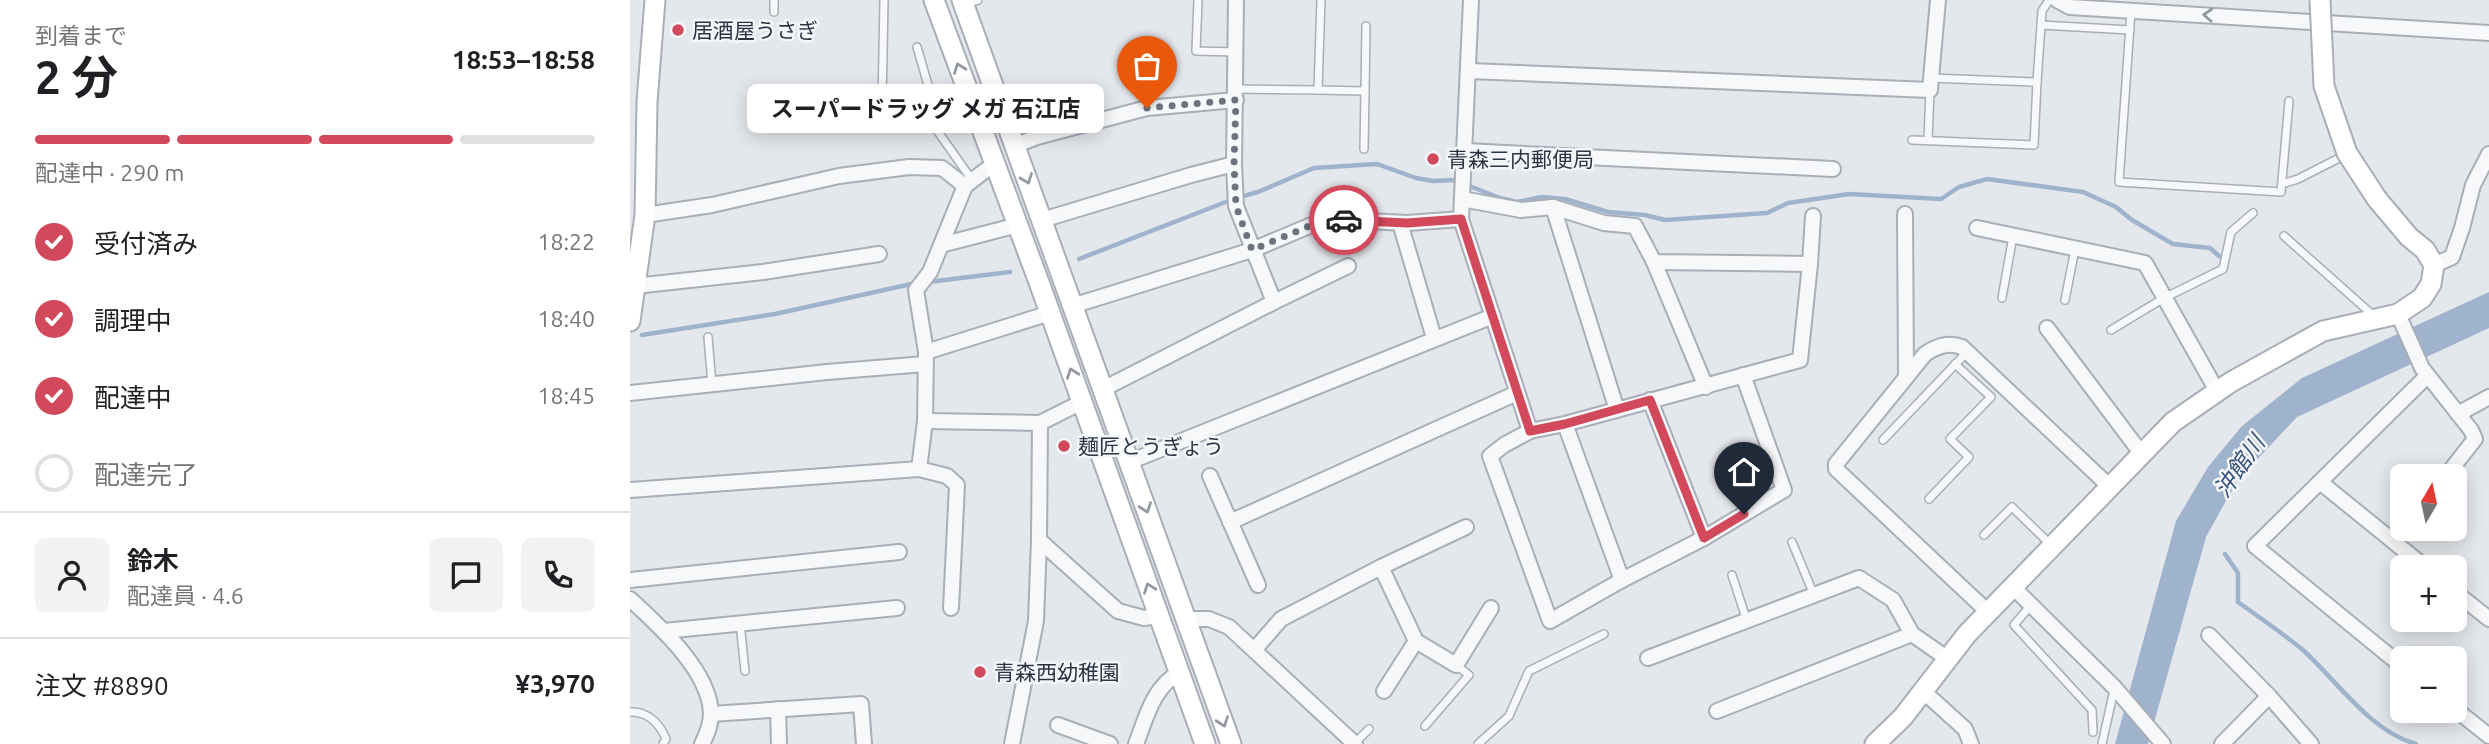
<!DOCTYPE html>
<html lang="ja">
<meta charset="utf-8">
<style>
:root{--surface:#fff;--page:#f2f2f2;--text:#202124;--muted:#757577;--line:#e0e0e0;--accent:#d1495b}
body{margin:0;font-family:Ubuntu,"Noto Sans JP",sans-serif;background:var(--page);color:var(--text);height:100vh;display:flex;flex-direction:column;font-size:26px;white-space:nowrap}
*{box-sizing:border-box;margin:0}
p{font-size:23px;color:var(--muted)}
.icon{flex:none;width:38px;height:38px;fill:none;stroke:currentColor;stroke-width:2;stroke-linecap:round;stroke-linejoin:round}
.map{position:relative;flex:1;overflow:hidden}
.drawer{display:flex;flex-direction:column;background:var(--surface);width:630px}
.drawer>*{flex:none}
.needle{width:46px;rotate:9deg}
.buttons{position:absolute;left:1760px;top:464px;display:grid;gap:14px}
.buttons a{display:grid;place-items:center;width:77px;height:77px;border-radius:10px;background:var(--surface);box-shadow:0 4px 18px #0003;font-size:35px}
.pin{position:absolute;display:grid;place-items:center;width:60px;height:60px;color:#fff;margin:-72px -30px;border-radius:50% 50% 50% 0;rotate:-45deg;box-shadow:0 0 7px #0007}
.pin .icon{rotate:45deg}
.courier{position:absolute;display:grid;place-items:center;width:70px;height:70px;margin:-35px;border:5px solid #d1495b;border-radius:50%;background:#fff;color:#222;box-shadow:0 2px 9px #0007}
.bubble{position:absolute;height:49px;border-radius:10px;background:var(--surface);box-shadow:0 4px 18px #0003;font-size:23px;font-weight:700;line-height:49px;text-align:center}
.headline em{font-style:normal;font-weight:700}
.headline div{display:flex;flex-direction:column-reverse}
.headline{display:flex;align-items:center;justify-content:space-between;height:119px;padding:0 35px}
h1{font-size:46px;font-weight:700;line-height:52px}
.bar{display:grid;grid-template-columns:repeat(4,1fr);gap:10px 7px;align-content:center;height:84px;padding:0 35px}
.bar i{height:9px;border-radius:5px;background:var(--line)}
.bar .current{background:var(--accent)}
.bar p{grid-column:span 4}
.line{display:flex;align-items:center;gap:18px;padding:0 35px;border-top:2px solid var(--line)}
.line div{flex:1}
.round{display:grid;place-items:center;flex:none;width:74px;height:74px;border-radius:10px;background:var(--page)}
ol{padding:0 35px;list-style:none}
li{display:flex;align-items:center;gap:21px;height:77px}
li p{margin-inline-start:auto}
li .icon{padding:7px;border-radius:50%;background:var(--accent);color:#fff;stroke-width:4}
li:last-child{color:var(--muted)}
li i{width:38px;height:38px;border:4px solid var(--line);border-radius:50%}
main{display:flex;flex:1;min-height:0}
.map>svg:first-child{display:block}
</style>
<main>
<section class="drawer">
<div class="headline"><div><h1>2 分</h1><p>到着まで</p></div><em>18:53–18:58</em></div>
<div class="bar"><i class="current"></i><i class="current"></i><i class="current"></i><i></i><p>配達中 · 290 m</p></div>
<ol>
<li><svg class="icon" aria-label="check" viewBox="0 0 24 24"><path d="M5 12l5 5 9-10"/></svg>受付済み<p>18:22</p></li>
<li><svg class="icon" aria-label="check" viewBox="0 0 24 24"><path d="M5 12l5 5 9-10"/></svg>調理中<p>18:40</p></li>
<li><svg class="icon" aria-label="check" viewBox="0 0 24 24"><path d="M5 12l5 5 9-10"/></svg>配達中<p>18:45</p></li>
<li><i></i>配達完了</li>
</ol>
<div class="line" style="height:126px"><a class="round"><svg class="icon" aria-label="person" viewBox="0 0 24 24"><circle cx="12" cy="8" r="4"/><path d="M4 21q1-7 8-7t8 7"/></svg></a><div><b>鈴木</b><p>配達員 · 4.6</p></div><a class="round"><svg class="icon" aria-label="chat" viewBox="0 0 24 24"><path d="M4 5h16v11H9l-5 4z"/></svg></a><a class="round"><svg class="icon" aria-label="phone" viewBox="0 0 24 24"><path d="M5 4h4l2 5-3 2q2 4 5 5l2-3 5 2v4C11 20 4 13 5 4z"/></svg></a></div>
<div class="line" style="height:91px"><div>注文 #8890</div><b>¥3,970</b></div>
</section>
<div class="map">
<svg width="1859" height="744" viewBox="0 0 1859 744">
<rect width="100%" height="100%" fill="#e4e7ec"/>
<!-- water -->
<polygon fill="#9fb4cc" points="1859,292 1859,328 1667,417 1607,481 1576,537 1518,744 1485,744 1546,521 1578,467 1612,426 1672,378"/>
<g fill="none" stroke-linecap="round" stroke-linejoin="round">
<!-- stream -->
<g stroke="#9fb4cc" stroke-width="4.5">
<polyline points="610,197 628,192 684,168 747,164 786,178 803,181 824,180 870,198 887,202 912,197 935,199 978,212 1015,215 1035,220 1137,213 1158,203 1219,194 1311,199 1329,187 1357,179 1453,192 1486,207 1502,220 1543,244 1580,248 1589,256"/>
<polyline points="449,259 601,200"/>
<polyline points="298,282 380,272"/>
<polyline points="12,335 145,314 286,283"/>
<path d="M 1595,554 L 1608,573 L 1608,602 C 1630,618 1654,634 1674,651 C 1708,682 1740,731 1786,744"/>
</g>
<defs>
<g id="lane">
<polyline points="568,0 566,51 606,52"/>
<polyline points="334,5 348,0"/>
<polyline points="1501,11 1489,182 1651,192 1659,101"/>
<polyline points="144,12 144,0"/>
<polyline points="1411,25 1500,30"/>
<polyline points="287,47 298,85 299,119 342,180"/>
<polyline points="1407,82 1412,11 1419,0"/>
<polyline points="605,89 688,90 691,0"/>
<polyline points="688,90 735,91 734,149"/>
<polyline points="735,91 736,26"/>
<polyline points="252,103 254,0"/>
<polyline points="1282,140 1404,145 1407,82 1301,78"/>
<polyline points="1298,140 1300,90"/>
<polyline points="1652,184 1668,179 1717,154"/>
<polyline points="1654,236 1745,317"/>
<polyline points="1372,298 1383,236"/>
<polyline points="1435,300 1445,249"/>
<polyline points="1481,330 1534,298 1593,269 1601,232 1623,213"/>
<polyline points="78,337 82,385"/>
<polyline points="1253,440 1337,352"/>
<polyline points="1299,499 1339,457 1320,439 1361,397 1325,364"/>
<polyline points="1354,535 1382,507 1421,545"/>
<polyline points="1162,542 1184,595"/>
<polyline points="1102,575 1117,621"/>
<polyline points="1401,605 1384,625 1462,710 1463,732"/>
<polyline points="110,623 115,671"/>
<path d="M 0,712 C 18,711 30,724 36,739 L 33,744"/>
<polyline points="795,726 839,675 826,665"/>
<polyline points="725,743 739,729"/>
<polyline points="848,744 879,716 899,671 974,634"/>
<polyline points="1472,744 1484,690"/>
</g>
<g id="street">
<polyline points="841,0 831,219 900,431 935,424 1170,360 1180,264"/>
<polyline points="1427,0 1440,7 1859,33"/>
<polyline points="839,71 1300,90 1308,0"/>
<polyline points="384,146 407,137 517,108 606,100"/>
<polyline points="835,151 1203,169"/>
<polyline points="832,199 891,210 923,207 987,410"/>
<polyline points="923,207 974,223 1005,226 1024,262 1180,264 1183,216"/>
<polyline points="1275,214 1276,375"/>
<polyline points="15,215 82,205 209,176 279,167 312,168 335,186"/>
<polyline points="412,220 561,175 604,164"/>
<polyline points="770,223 804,338"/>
<polyline points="1347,228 1515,263 1587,391"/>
<polyline points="311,245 388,225"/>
<polyline points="1024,262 1076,387"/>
<polyline points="1804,265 1822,257 1832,228 1843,185 1859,154"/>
<polyline points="5,286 133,272 249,254"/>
<polyline points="644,302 718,266"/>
<polyline points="442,306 622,250 696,219 777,223 831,219"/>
<polyline points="1768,314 1792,368 1841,430 1845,439 1816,476"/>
<polyline points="1417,328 1511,453"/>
<polyline points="296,352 420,313"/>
<polyline points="473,389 644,302 606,206 604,164 606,0"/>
<polyline points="0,393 197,372 295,364"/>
<polyline points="1020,400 1074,538 1154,490 1113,375"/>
<polyline points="1828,414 1859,397"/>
<polyline points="295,421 410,423 452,402"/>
<polyline points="900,431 874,445 860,456 920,621 992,580 935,424"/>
<polyline points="499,462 863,316"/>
<polyline points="289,469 317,476 327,485 321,608"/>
<polyline points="580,476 628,585"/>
<polyline points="1690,482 1795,567"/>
<polyline points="0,490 289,469 295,421 296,352 286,290 300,272 335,186 365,163"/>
<polyline points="600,522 887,393"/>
<polyline points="409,540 488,611 514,618 529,616"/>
<polyline points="1764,542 1775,528"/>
<polyline points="751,567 786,641 754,691"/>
<polyline points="0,580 269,552"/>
<polyline points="992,580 1074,538"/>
<polyline points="1383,587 1485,688 1533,744"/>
<polyline points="1825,592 1859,619"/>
<path d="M 0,599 C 29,626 79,670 81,713 C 81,725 77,734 72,744"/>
<path d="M 1358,612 L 1206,469 L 1206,464 L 1295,354 C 1307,346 1318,342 1332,347 L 1479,486"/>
<polyline points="555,619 579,619 599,627 725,744"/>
<polyline points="34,631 267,608"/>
<polyline points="1579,635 1639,696 1681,744"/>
<polyline points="786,641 826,665 861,608"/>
<polyline points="625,649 651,619 751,567 836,527"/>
<polyline points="1018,658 1229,578 1263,600 1282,634"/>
<polyline points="1773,667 1625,546 1797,376"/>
<polyline points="1293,691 1335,729 1341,744"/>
<polyline points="148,709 149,744"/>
<polyline points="1825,709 1859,736"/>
<polyline points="1087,711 1282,634 1318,659"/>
<polyline points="81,714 231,704 234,744"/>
<polyline points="428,725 480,744"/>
<polyline points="382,744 406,621 409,540 410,423"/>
<path d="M 506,744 C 516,718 523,687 549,673"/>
<polyline points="1592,744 1639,696"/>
</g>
<g id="secondary">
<polyline points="304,0 410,285 575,744"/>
<polyline points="332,0 601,744"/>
<polyline points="0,321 15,215 17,102 25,0"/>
<polyline points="1245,744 1273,717 1337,634 1543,422 1601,382 1693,331 1768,314 1792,298 1801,284 1804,265 1795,250 1779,237 1747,199"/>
</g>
</defs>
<!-- lane casing -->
<use href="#lane" stroke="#a9aeb7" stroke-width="10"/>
<!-- street casing -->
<use href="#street" stroke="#a9aeb7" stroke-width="18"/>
<!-- secondary casing -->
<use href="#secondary" stroke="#a9aeb7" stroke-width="23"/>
<!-- lane -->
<use href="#lane" stroke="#f7f8fa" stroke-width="7"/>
<!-- street -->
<use href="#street" stroke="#f7f8fa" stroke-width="14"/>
<!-- secondary -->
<use href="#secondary" stroke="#fff" stroke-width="19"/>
<defs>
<polyline id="secondary-bridge" points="1690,0 1694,86 1717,153 1747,199"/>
</defs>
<!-- secondary-bridge casing -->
<use href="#secondary-bridge" stroke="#a9aeb7" stroke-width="23" stroke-linecap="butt"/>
<!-- secondary-bridge -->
<use href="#secondary-bridge" stroke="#fff" stroke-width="19"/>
</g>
<!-- one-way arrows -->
<defs><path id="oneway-chevron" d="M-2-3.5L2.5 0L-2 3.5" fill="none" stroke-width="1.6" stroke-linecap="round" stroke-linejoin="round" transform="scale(1.75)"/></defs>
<use stroke="#9196a0" href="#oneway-chevron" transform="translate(1578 15) rotate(-177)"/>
<g stroke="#959aa2">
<use href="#oneway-chevron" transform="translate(329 68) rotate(-110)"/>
<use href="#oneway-chevron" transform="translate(397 179) rotate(69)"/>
<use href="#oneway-chevron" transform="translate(442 373) rotate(-110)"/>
<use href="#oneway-chevron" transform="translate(516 508) rotate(70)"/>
<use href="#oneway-chevron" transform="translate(519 588) rotate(-110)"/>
<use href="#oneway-chevron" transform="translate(593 722) rotate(70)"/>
</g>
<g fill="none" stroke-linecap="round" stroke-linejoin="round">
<!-- done -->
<polyline stroke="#6c737f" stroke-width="7" stroke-dasharray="0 12.6" points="517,108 606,100 604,164 606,206 622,250 696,219 714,220"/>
<!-- route -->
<polyline stroke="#d1495b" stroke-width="9" points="714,220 777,223 831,219 900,431 935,424 1020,400 1074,538 1114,514"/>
</g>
<!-- markers -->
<g fill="#d1495b" stroke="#f4f6f9" stroke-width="2.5">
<circle cx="48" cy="30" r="7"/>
<circle cx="803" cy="159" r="7"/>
<circle cx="434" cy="446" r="7"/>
<circle cx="350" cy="672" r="7"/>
</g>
<g text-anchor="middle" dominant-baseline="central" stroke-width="5" stroke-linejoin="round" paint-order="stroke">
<!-- poi labels -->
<g font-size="21" fill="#2b3445" stroke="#f4f6f9" text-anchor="start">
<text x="62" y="30">居酒屋うさぎ</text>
<text x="817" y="159">青森三内郵便局</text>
<text x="448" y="446">麺匠とうぎょう</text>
<text x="364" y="672">青森西幼稚園</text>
</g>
<!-- water labels -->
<g font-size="23" font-style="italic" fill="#34527a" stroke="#f4f6f9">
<text transform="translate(1609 466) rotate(-55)">沖館川</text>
</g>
</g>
</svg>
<div class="buttons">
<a><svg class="needle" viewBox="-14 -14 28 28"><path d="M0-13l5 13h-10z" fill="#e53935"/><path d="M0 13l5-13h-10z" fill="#757577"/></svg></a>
<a>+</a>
<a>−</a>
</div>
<div class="pin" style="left:517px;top:108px;background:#ea580c"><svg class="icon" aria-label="bag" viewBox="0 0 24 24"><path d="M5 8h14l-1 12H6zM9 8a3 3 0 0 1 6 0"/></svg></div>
<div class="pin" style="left:1114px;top:514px;background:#1f2937"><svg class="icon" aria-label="home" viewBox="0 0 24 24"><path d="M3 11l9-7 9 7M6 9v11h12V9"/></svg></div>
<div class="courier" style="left:714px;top:220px"><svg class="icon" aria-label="car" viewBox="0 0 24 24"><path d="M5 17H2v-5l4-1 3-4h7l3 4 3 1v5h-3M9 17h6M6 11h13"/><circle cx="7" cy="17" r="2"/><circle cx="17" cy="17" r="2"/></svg></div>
<div class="bubble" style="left:117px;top:84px;width:357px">スーパードラッグ メガ 石江店</div>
</div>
</main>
